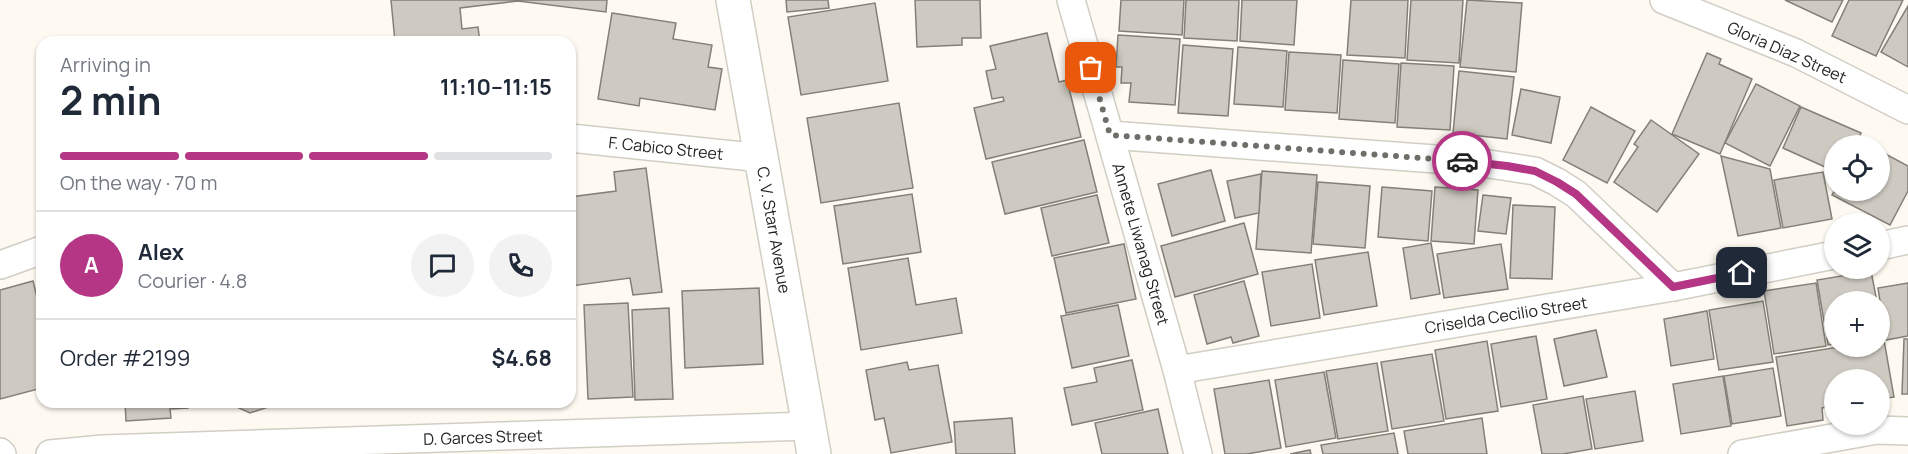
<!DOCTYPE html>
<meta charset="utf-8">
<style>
:root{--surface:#fff;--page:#f2f2f3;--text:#1f2937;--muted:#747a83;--line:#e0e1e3;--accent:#b43685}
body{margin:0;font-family:Manrope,sans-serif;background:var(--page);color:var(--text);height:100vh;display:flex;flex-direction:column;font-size:22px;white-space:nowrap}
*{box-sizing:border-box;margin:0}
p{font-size:20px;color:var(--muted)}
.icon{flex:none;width:33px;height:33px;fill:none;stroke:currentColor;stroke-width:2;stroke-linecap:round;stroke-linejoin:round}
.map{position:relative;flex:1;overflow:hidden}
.drawer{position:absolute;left:36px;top:36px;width:540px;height:372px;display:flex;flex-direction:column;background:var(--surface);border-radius:18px;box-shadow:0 2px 4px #0004}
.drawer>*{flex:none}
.buttons{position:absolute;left:1824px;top:135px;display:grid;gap:12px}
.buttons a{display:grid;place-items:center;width:66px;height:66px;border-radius:50%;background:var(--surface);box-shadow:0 2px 4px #0004;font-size:30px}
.pin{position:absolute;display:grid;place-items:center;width:51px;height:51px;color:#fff;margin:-26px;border-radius:12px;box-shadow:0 3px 9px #0006}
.courier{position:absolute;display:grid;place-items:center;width:60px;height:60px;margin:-30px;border:4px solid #b43685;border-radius:50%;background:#fff;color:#222;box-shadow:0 2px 8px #0007}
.overview em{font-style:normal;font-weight:700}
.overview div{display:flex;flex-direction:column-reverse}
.overview{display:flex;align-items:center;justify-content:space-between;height:102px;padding:0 24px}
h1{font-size:39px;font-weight:700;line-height:45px}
.bar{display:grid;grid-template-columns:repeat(4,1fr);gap:9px 6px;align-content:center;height:72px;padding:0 24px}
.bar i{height:8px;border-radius:4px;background:var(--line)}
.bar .current{background:var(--accent)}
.bar p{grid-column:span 4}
.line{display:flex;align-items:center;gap:15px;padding:0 24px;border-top:2px solid var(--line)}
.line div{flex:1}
.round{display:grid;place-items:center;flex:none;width:63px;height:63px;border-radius:32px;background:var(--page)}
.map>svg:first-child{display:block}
</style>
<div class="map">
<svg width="1908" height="454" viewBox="0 0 1908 454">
<rect width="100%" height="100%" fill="#fefaf1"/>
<!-- building -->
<g fill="#cecac1" stroke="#838077" stroke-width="1.5">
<polygon points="391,0 607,0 606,12 518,1 460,8 462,29 478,27 480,42 395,42"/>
<polygon points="786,0 828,0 829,8 787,12"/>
<polygon points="915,0 980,0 981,38 962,38 962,45 917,47"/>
<polygon points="1121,0 1184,0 1182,35 1119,31"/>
<polygon points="1186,0 1239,0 1237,41 1184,38"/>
<polygon points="1242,0 1297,0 1294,45 1240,41"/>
<polygon points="1351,0 1408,0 1405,58 1347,55"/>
<polygon points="1411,0 1463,0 1459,63 1407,60"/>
<polygon points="1467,0 1522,3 1516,72 1460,67"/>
<polygon points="1785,0 1843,0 1832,22"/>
<polygon points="1849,0 1903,0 1876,56 1832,36"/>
<polygon points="875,3 888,81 801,95 788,17"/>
<polygon points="1908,6 1908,67 1881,52"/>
<polygon points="612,13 676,23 673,39 712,45 708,67 722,69 715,110 640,98 639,106 598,99"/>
<polygon points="1047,33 1059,82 1067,80 1081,137 986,159 974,108 1004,101 1003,97 992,99 986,71 996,69 990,46"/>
<polygon points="1118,35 1180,39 1175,105 1129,102 1131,83 1121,83 1122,67 1116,67"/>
<polygon points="1183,45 1233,49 1228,116 1178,113"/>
<polygon points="1238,47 1287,51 1283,107 1234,104"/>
<polygon points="1289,52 1341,55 1337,113 1285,110"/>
<polygon points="1707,53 1721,59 1719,64 1752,79 1720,154 1672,134"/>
<polygon points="1343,60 1399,64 1395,123 1339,119"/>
<polygon points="1401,63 1454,66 1450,130 1397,127"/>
<polygon points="1459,71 1514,77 1507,139 1453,133"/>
<polygon points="1756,84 1800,106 1770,166 1725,143"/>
<polygon points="1521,89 1560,97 1551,143 1512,135"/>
<polygon points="899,103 913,188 821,203 807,118"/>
<polygon points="1591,107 1635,131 1607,183 1563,160"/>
<polygon points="1801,107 1861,133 1856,146 1834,146 1834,171 1783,148"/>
<polygon points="1651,120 1699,154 1657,212 1614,182 1638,147 1634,144"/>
<polygon points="1084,140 1097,192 1005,214 992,162"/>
<polygon points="1880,151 1908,166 1908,191 1890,225 1832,195 1835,190 1880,190"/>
<polygon points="1721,156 1770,169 1781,228 1738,236"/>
<polygon points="646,168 662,292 633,295 630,278 571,286 570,197 616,191 614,172"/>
<polygon points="1211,170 1225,221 1172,236 1158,184"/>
<polygon points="1262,171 1317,175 1311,253 1256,249"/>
<polygon points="1823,172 1832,219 1783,228 1774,180"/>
<polygon points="1261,174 1259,213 1235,218 1227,181"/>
<polygon points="1318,182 1370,186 1365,248 1313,244"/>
<polygon points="1382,187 1432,191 1428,241 1378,237"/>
<polygon points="1435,187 1478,190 1474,244 1431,241"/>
<polygon points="912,194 921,252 843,264 834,206"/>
<polygon points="1097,195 1109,243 1052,256 1041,208"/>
<polygon points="1483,195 1511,198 1506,234 1478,231"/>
<polygon points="1513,205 1555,207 1552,279 1510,278"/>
<polygon points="1244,223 1258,274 1175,297 1161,246"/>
<polygon points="1431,243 1440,294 1411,299 1403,248"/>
<polygon points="1124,244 1136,299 1066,313 1054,258"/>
<polygon points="1501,244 1508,289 1444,298 1437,254"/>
<polygon points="1368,252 1377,306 1324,315 1315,260"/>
<polygon points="908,258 916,305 956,298 962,333 861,350 848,268"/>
<polygon points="1312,264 1320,318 1271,326 1262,272"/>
<polygon points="1871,271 1877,302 1834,302 1834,344 1828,345 1817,280"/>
<polygon points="33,281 38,301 42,300 42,388 0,399 0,290"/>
<polygon points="1244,281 1259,336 1233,343 1231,337 1207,344 1194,295"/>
<polygon points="1816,283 1826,346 1774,354 1764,291"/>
<polygon points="1908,283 1908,336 1886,340 1878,288"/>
<polygon points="759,288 763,364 685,368 682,291"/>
<polygon points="1763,301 1773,362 1719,370 1709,310"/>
<polygon points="628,303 633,397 588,399 584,305"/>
<polygon points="1118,305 1129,356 1072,368 1061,316"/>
<polygon points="669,308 673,399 635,400 632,310"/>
<polygon points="1707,311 1714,359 1671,366 1664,319"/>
<polygon points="1596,330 1607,377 1564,386 1554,339"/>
<polygon points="1536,336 1547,399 1501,407 1491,344"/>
<polygon points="1904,339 1908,339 1908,394 1902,394"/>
<polygon points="1884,340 1894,397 1880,399 1880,380 1834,380 1834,406 1822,408 1823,420 1787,426 1776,357 1845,346 1880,346 1880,341"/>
<polygon points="1487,341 1498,411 1446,419 1435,350"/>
<polygon points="1432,354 1444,421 1392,429 1381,362"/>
<polygon points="1132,360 1143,410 1072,425 1064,388 1097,382 1094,368"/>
<polygon points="907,362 909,370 938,365 952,442 891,453 884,418 875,420 866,370"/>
<polygon points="1377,363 1388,431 1338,439 1326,371"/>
<polygon points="1773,368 1781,416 1732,424 1724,376"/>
<polygon points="1324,372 1336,438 1286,447 1275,380"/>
<polygon points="1723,376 1731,426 1681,434 1673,384"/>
<polygon points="1269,380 1281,448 1247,454 1225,454 1214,389"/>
<polygon points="1635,391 1643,441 1595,449 1586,399"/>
<polygon points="1583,396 1592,449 1563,454 1542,454 1533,405"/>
<polygon points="125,402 188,402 188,408 170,409 171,418 126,421"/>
<polygon points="226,402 283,402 250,413"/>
<polygon points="309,402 394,402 394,404 309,407"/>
<polygon points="1158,409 1168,454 1102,454 1095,423"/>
<polygon points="1012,418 1015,454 956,454 954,422"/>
<polygon points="1482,418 1487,454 1408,454 1404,431"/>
<polygon points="1394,433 1398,454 1323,454 1321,445"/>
<polygon points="1310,450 1311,454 1290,454"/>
</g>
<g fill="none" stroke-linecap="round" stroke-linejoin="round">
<defs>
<g id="minor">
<polyline points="1071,0 1177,370 1198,454"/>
<polyline points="1664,0 1796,53 1908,110"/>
<polyline points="1110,135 1476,162 1535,171 1557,182 1576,194 1673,287"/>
<polyline points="570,138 762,158"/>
<polyline points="1880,246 1908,240"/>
<polyline points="0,265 42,250"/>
<polyline points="1177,370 1673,287 1834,255"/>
<polyline points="0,452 2,454"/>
<polyline points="50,454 103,449 808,426"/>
<polyline points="1742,454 1877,430 1908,431"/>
</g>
<polyline id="secondary" points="733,0 814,454"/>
</defs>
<!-- minor casing -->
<use href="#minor" stroke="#d1cec4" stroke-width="30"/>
<!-- secondary casing -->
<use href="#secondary" stroke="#d1cec4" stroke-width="36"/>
<!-- minor -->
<use href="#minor" stroke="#fff" stroke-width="27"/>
<!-- secondary -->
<use href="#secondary" stroke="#fff" stroke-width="33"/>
</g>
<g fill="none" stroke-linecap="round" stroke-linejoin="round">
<!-- done -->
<polyline stroke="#706e69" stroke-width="6" stroke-dasharray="0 10.8" points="1091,68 1110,135 1462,161"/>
<!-- route -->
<polyline stroke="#b43685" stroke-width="8" points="1462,161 1507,166 1535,171 1557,182 1576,194 1673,287 1742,273"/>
</g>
<g text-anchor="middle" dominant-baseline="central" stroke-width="5" stroke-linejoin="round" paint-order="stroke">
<!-- street labels -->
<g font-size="16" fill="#242320" stroke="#fff">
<text transform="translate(1787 52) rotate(24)">Gloria Diaz Street</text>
<text transform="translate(666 148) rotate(6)">F. Cabico Street</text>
<text transform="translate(774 230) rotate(80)">C. V. Starr Avenue</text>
<text transform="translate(1141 244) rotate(74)">Annete Liwanag Street</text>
<text transform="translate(1506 315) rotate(-9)">Criselda Cecilio Street</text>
<text transform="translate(483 437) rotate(-2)">D. Garces Street</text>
</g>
</g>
</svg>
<div class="buttons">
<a><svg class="icon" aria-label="locate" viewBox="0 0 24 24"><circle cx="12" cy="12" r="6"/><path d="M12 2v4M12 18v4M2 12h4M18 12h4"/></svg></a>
<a><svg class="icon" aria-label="layers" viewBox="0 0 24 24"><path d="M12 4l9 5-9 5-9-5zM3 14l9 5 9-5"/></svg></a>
<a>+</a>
<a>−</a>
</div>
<div class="pin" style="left:1091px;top:68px;background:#ea580c"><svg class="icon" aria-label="bag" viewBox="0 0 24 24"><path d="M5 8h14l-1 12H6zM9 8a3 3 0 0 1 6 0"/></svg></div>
<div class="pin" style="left:1742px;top:273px;background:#1f2937"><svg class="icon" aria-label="home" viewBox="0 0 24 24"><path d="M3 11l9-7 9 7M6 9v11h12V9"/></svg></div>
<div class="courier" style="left:1462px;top:161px"><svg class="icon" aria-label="car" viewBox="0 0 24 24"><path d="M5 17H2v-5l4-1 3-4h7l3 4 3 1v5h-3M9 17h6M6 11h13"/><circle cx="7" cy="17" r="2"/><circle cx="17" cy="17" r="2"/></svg></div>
<section class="drawer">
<div class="overview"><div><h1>2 min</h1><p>Arriving in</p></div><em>11:10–11:15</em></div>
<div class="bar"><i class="current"></i><i class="current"></i><i class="current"></i><i></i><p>On the way · 70 m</p></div>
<div class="line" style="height:108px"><b class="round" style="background:var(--accent);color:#fff">A</b><div><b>Alex</b><p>Courier · 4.8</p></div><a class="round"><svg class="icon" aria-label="chat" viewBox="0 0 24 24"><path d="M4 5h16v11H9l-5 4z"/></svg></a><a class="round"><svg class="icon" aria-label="phone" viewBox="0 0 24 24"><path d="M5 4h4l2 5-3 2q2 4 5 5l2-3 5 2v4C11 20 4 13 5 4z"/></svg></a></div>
<div class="line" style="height:78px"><div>Order #2199</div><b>$4.68</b></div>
</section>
</div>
